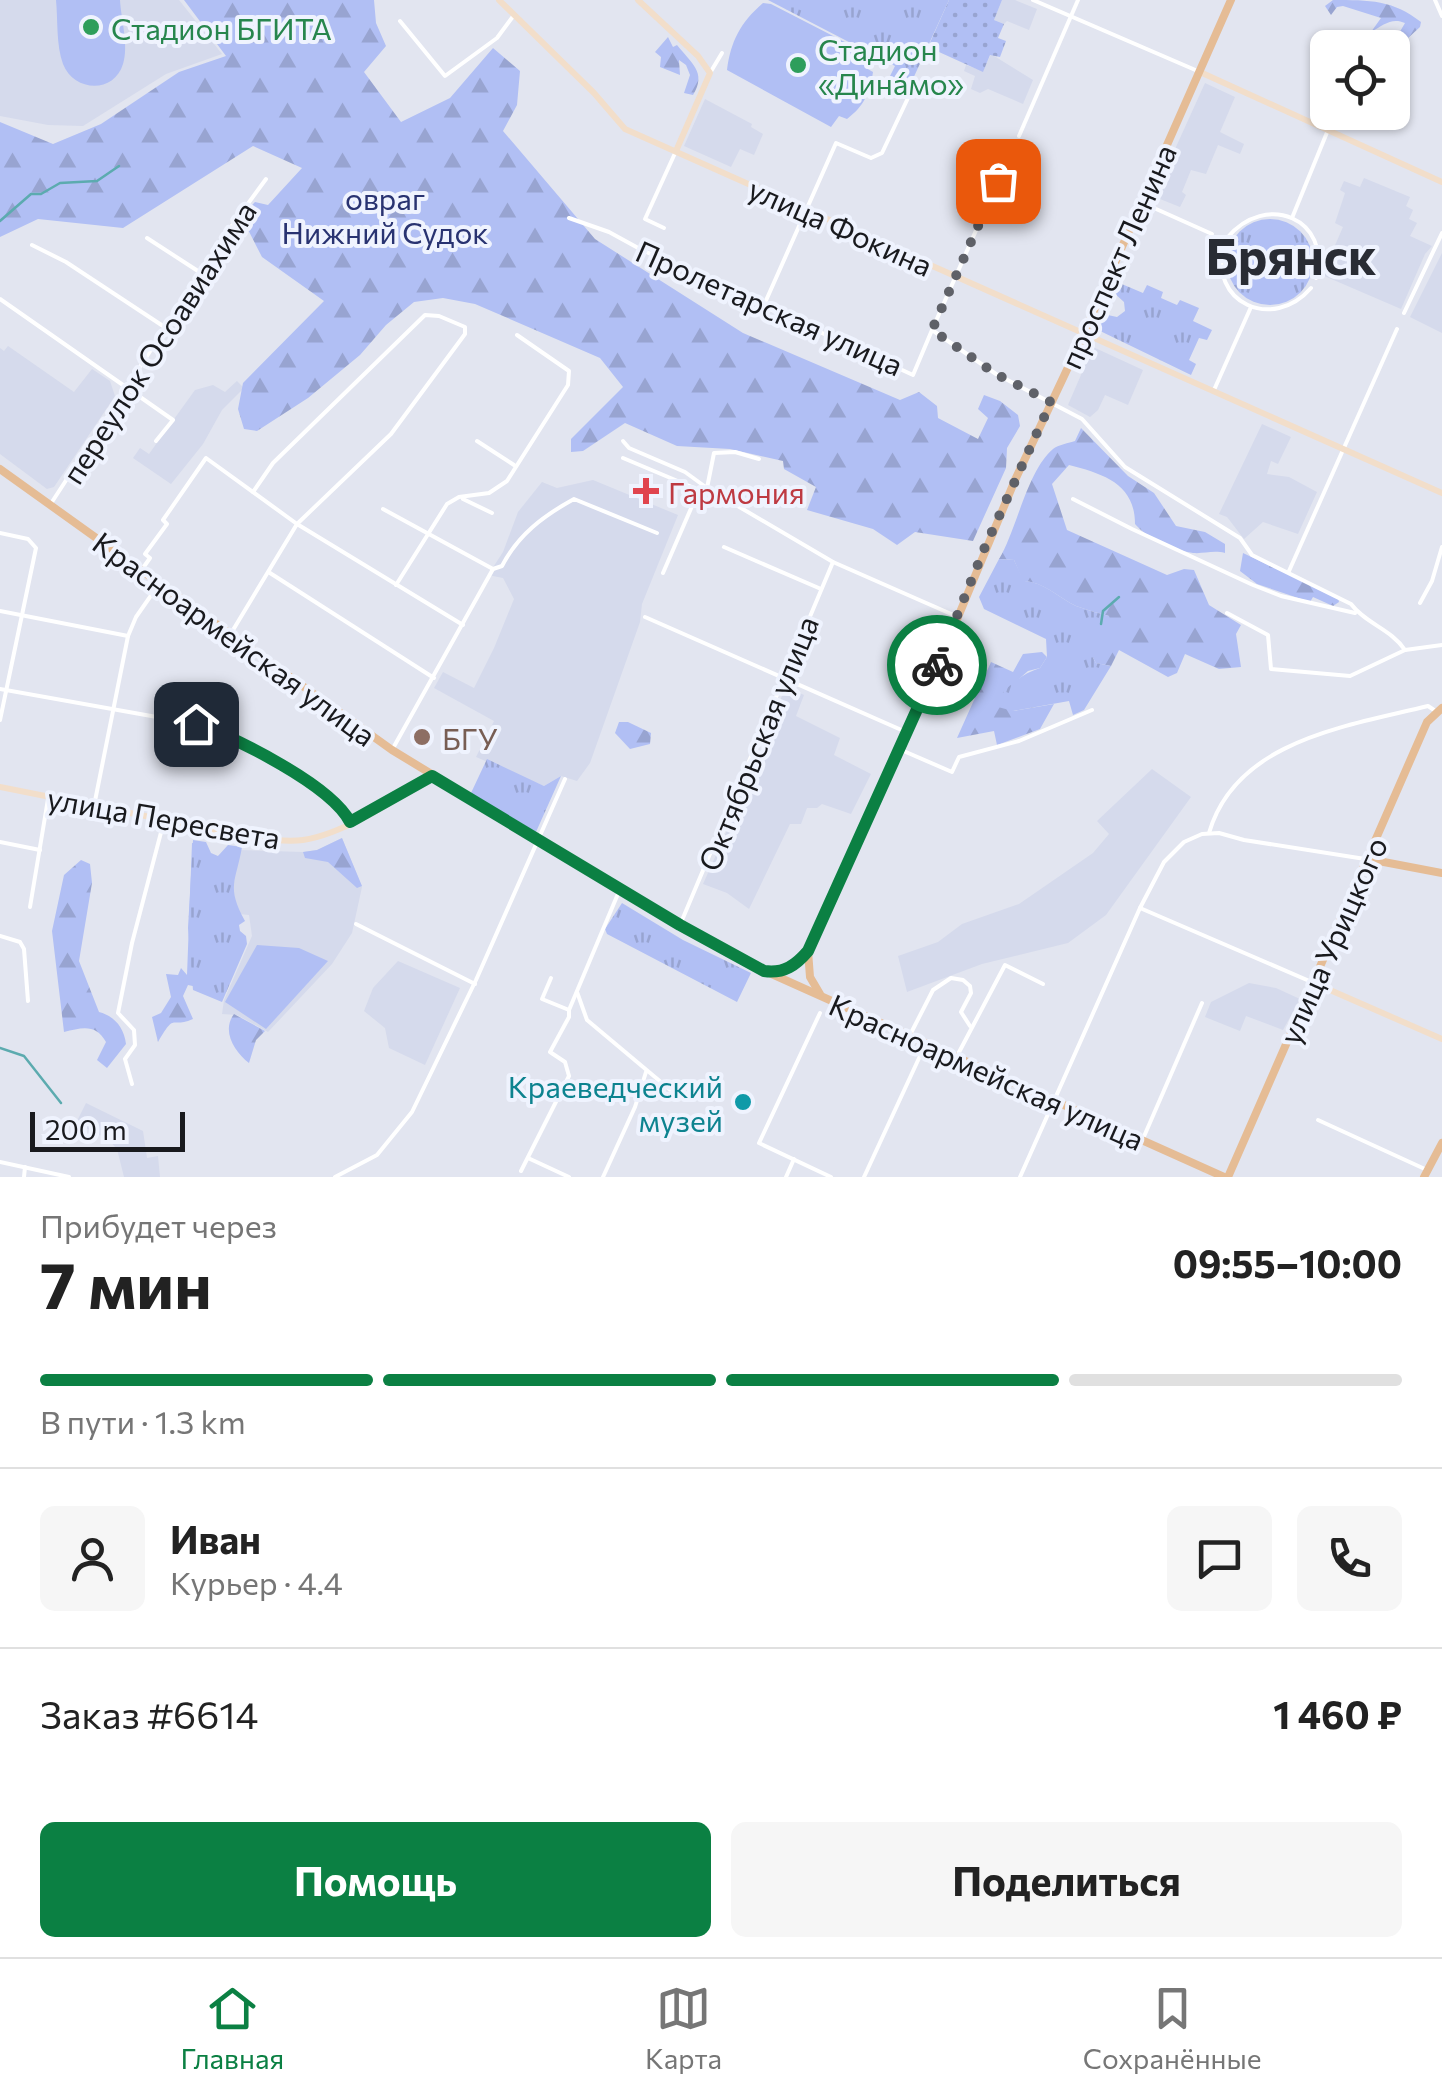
<!DOCTYPE html>
<html lang="ru">
<meta charset="utf-8">
<style>
:root{--surface:#fff;--page:#f6f6f6;--text:#222;--muted:#767676;--line:#e0e0e0;--accent:#0b8043}
body{margin:0;font-family:Commissioner,sans-serif;background:var(--page);color:var(--text);height:100vh;display:flex;flex-direction:column;font-size:38px;white-space:nowrap}
*{box-sizing:border-box;margin:0}
p{font-size:32px;color:var(--muted)}
.icon{flex:none;width:55px;height:55px;fill:none;stroke:currentColor;stroke-width:2;stroke-linecap:round;stroke-linejoin:round}
.map{position:relative;height:1177px;overflow:hidden}
.side{display:flex;flex-direction:column;background:var(--surface);flex:1}
.side>*{flex:none}
.controls{position:absolute;left:1310px;top:30px;display:grid;gap:20px}
.controls a{display:grid;place-items:center;width:100px;height:100px;border-radius:15px;background:var(--surface);box-shadow:0 2px 8px #0004;font-size:50px}
.scale{position:absolute;left:30px;bottom:25px;width:155px;box-sizing:border-box;padding-left:10px;border:5px solid #191a1e;border-top:0;font-size:28px;line-height:35px;white-space:nowrap;color:#191a1e;-webkit-text-stroke:8px #eff3fe;paint-order:stroke}
.pin{position:absolute;display:grid;place-items:center;width:85px;height:85px;color:#fff;margin:-42px;border-radius:20px;box-shadow:0 5px 15px #0006}
.courier{position:absolute;display:grid;place-items:center;width:100px;height:100px;margin:-50px;border:8px solid #0b8043;border-radius:50%;background:#fff;color:#222;box-shadow:0 2px 12px #0007}
.head em{font-style:normal;font-weight:700}
.head div{display:flex;flex-direction:column-reverse}
.head{display:flex;align-items:center;justify-content:space-between;height:170px;padding:0 40px}
h1{font-size:65px;font-weight:700;line-height:75px}
.bar{display:grid;grid-template-columns:repeat(4,1fr);gap:15px 10px;align-content:center;height:120px;padding:0 40px}
.bar i{height:12px;border-radius:8px;background:var(--line)}
.bar .selected{background:var(--accent)}
.bar p{grid-column:span 4}
.line{display:flex;align-items:center;gap:25px;padding:0 40px;border-top:2px solid var(--line)}
.line div{flex:1}
.round{display:grid;place-items:center;flex:none;width:105px;height:105px;border-radius:15px;background:var(--page)}
.primary-button{display:flex;gap:20px;margin-top:auto;padding:20px 40px}
.primary-button a{flex:1;height:115px;border-radius:15px;background:var(--accent);color:#fff;font-size:40px;font-weight:700;line-height:115px;text-align:center}
.primary-button a+a{background:var(--page);color:var(--text)}
.tab-bar{display:flex;justify-content:space-around;align-items:center;height:140px;border-top:2px solid var(--line);background:var(--surface);font-size:28px;color:var(--muted)}
.tab-bar a{display:grid;justify-items:center;gap:5px}
.tab-bar .selected{color:var(--accent)}
.map>svg:first-child{display:block}
</style>
<div class="map">
<svg width="1442" height="1177" viewBox="0 0 1442 1177">
<defs>
<pattern id="grass-dots" width="8" height="8" patternUnits="userSpaceOnUse" patternTransform="scale(2.5)"><rect width="8" height="8" fill="#b1bff4"/><path d="M2 2h.1M6 6h.1" fill="none" stroke="#98a4d1" stroke-width="1.8" stroke-linecap="round"/></pattern>
<pattern id="forest-firs" width="22" height="20" patternUnits="userSpaceOnUse" patternTransform="scale(2.5)"><rect width="22" height="20" fill="#b1bff4"/><path d="M5 1l3.5 6h-7zM16 11l3.5 6h-7z" fill="#98a4d1"/></pattern>
<pattern id="park-tufts" width="24" height="20" patternUnits="userSpaceOnUse" patternTransform="scale(2.5)"><rect width="24" height="20" fill="#b1bff4"/><path d="M3 7l-1-3M5 7V3M7 7l1-3M15 17l-1-3M17 17v-4M19 17l1-3" fill="none" stroke="#98a4d1"/></pattern>
</defs>
<rect width="100%" height="100%" fill="#e2e5f0"/>
<!-- built -->
<g fill="#d5daec">
<polygon points="0,0 179,0 222,54 166,74 83,126 48,125 0,116"/>
<polygon points="1002,0 1015,0 1037,9 1029,30 1007,21 1004,24 994,20"/>
<polygon points="991,54 1033,80 1023,104 988,89 980,93 971,89 975,76 964,71 966,65 983,71"/>
<polygon points="1205,83 1235,97 1220,132 1244,144 1240,154 1218,145 1206,174 1191,170 1182,192 1186,195 1180,207 1160,199 1156,191"/>
<polygon points="705,99 752,124 751,127 763,134 754,155 740,149 731,167 684,146"/>
<polygon points="1364,178 1410,197 1406,206 1413,210 1409,219 1417,223 1410,236 1432,246 1425,254 1401,309 1322,275 1343,227 1335,223 1345,193 1340,190 1344,181 1360,187"/>
<polygon points="1442,253 1442,333 1410,317"/>
<polygon points="8,346 74,392 92,369 110,381 115,396 54,487 47,489 0,454 0,348 4,351"/>
<polygon points="1093,347 1143,370 1128,405 1105,395 1098,410 1090,417 1068,405"/>
<polygon points="237,381 244,388 222,410 203,444 171,484 133,458 140,448 149,454 195,390 213,385 225,392"/>
<polygon points="1262,424 1291,437 1278,464 1271,461 1267,474 1289,477 1317,492 1298,534 1263,522 1244,539 1227,517 1219,514"/>
<polygon points="593,480 678,515 642,604 640,622 590,763 577,781 561,776 544,786 476,757 494,721 434,688 443,672 474,688 494,648 514,599 503,578 488,575 503,552 518,512 542,482 557,488"/>
<polygon points="786,687 804,695 796,716 840,738 834,755 871,774 851,814 822,804 817,808 807,808 801,824 790,824 749,909 727,893 703,884 771,732 772,718"/>
<polygon points="1152,769 1191,797 1106,915 1068,943 982,964 907,992 898,956 938,942 962,924 1019,904 1093,853 1109,834 1097,821"/>
<polygon points="342,838 362,887 352,933 332,964 268,1032 237,1015 222,1014 224,1000 252,936 249,915 239,914 232,899 238,850 303,852 317,850"/>
<polygon points="398,961 460,988 425,1065 389,1048 385,1028 364,1011 373,988"/>
<polygon points="1249,983 1276,988 1300,999 1283,1030 1246,1016 1240,1031 1205,1017 1211,1002"/>
<polygon points="86,1103 143,1131 147,1158 158,1156 160,1177 124,1177 117,1149 108,1139 76,1123"/>
</g>
<!-- grass -->
<polygon fill="url(#grass-dots)" points="949,0 1002,0 994,20 1004,24 998,38 1006,41 1000,57 990,55 983,72 928,47"/>
<!-- forest -->
<g fill="url(#forest-firs)">
<polygon points="184,0 374,0 376,23 386,46 364,72 401,122 450,98 493,48 520,71 517,105 503,131 595,239 743,333 900,400 919,392 937,406 938,418 978,439 988,418 978,409 984,395 1000,401 1018,415 1020,426 1007,448 1006,468 973,541 915,532 897,545 873,529 807,510 816,487 784,469 783,461 730,449 677,446 625,423 583,451 571,452 571,439 623,387 600,358 475,304 443,298 414,302 386,325 360,355 308,398 257,431 244,429 238,409 243,383 324,301 262,257 241,216 255,202 268,205 302,168 253,146 123,228 38,219 0,237 0,122 53,144 101,124 179,72 226,56"/>
<path d="M 1333,0 C 1370,0 1393,0 1421,22 L 1420,27 L 1407,39 L 1398,35 L 1405,23 C 1392,17 1383,25 1371,32 L 1381,18 L 1343,6 L 1337,7 L 1331,15 L 1325,6 Z"/>
<path d="M 668,37 L 673,47 L 677,45 C 691,63 707,72 693,95 L 684,93 L 690,75 L 686,65 L 679,60 L 680,75 L 660,67 L 661,57 L 655,52 Z"/>
<path d="M 1081,428 L 1128,476 L 1154,493 L 1176,526 L 1205,532 L 1225,544 L 1225,553 C 1213,550 1204,554 1193,553 C 1173,550 1148,539 1135,524 C 1135,484 1104,474 1069,465 L 1052,484 L 1067,530 L 1167,575 L 1184,569 L 1194,570 L 1209,605 L 1241,625 L 1236,634 L 1241,667 L 1219,669 L 1185,654 L 1177,673 L 1168,677 L 1119,650 L 1111,666 L 1096,663 L 1093,658 L 1109,616 C 1098,613 1087,610 1076,606 C 1058,597 1044,582 1023,581 L 1014,560 L 999,559 C 1017,529 1027,471 1053,449 C 1058,445 1069,443 1075,441 Z"/>
<polygon points="1243,553 1338,598 1339,602 1333,606 1313,597 1310,602 1257,584 1240,571"/>
<polygon points="1042,652 1047,657 1040,668 1028,671 1003,693 1013,711 1054,704 1040,729 997,745 994,731 957,738 991,662 1013,672 1023,654"/>
<polygon points="619,722 628,722 651,733 650,744 630,749 615,733"/>
<polygon points="342,838 362,886 357,888 328,862 305,858 303,852 317,850"/>
<path d="M 192,843 L 205,844 L 210,854 L 217,857 L 230,847 L 241,848 L 228,896 L 238,924 L 221,992 L 188,985 L 183,996 L 193,1019 C 170,1029 176,1011 158,1042 L 152,1017 L 161,1013 L 171,997 L 166,974 L 178,975 L 181,968 L 187,975 Z"/>
<path d="M 81,860 L 90,864 L 92,883 L 79,961 L 99,1012 C 114,1016 124,1027 126,1044 L 107,1068 L 97,1060 L 106,1042 C 96,1024 83,1027 64,1032 L 52,931 L 64,875 Z"/>
<path d="M 234,1014 L 265,1031 L 256,1040 L 249,1063 C 235,1052 221,1031 234,1014 Z"/>
</g>
<!-- park -->
<g fill="url(#park-tufts)">
<polygon points="768,0 949,0 912,81 897,92 891,89 889,78 895,66"/>
<circle cx="1270" cy="262" r="43"/>
<polygon points="1117,282 1143,293 1147,285 1163,292 1161,298 1177,305 1180,300 1199,308 1193,321 1212,330 1207,340 1199,338 1189,360 1196,364 1191,375 1096,329 1103,314 1117,317 1125,311 1124,302 1113,292"/>
<path d="M 999,559 L 1014,560 L 1024,581 C 1044,582 1058,597 1076,606 C 1087,610 1098,613 1109,616 C 1117,634 1105,646 1093,658 L 1096,663 L 1111,666 L 1084,710 L 1073,715 L 1069,701 L 1013,711 L 998,707 L 997,700 C 1009,684 1022,674 1040,668 L 1047,657 L 1046,639 L 984,609 L 979,597 Z"/>
<polygon points="487,759 544,786 561,776 536,832 471,793"/>
<path d="M 193,840 L 206,842 L 211,853 L 218,856 L 228,845 L 242,847 C 236,882 226,886 245,921 L 239,925 L 240,931 L 246,936 L 247,944 L 222,1002 L 193,990 L 188,928 Z"/>
<polygon points="622,903 683,940 751,973 737,1002 607,934 605,929"/>
</g>
<!-- pitch -->
<g fill="#b1bff4">
<path d="M 56,0 L 120,0 C 121,19 129,46 123,64 C 114,94 74,92 63,64 C 56,45 58,20 56,0 Z"/>
<path d="M 763,3 L 771,4 L 870,55 L 866,68 L 873,72 C 870,93 864,106 847,119 L 839,116 L 831,127 L 727,70 C 731,41 740,23 763,3 Z"/>
<polygon points="257,945 299,948 328,961 266,1029 225,1002"/>
</g>
<g fill="none" stroke-linecap="round" stroke-linejoin="round">
<!-- stream -->
<g stroke="#5cabaf" stroke-width="2.5">
<polyline points="0,221 31,194 41,194 60,183 97,181 119,166"/>
<polyline points="1101,624 1103,611 1119,597"/>
<polyline points="0,1048 24,1056 61,1103"/>
</g>
<!-- street -->
<g stroke="#fff" stroke-width="4">
<polyline points="1033,0 1200,72"/>
<polyline points="1435,0 1442,16"/>
<polyline points="400,21 445,76 497,38 514,15"/>
<polyline points="710,73 722,53"/>
<polyline points="1019,136 1078,0"/>
<polyline points="1145,204 1212,234"/>
<path d="M 569,218 L 609,232 L 640,249 L 913,375 L 932,330 L 996,374 L 1082,419 L 1125,467 L 1240,538 L 1252,555 L 1351,604 C 1366,624 1391,629 1405,650"/>
<polyline points="1292,218 1328,130"/>
<polyline points="664,228 645,219 676,151"/>
<polyline points="147,238 201,273"/>
<path d="M 1227,238 C 1266,191 1332,219 1316,278"/>
<polyline points="32,245 66,262 166,328"/>
<path d="M 1224,245 C 1208,303 1273,332 1311,288"/>
<polyline points="0,299 173,420 156,441"/>
<polyline points="764,305 836,143 871,158 882,153 908,98"/>
<polyline points="1404,313 1442,233"/>
<polyline points="932,330 1008,158"/>
<polyline points="1214,390 1251,307"/>
<polyline points="477,441 514,465"/>
<polyline points="623,441 629,448 685,472 707,488 714,453 735,452 759,459"/>
<polyline points="623,458 699,490 707,488 833,562 958,617"/>
<polyline points="463,499 492,513"/>
<polyline points="1073,499 1132,529 1253,585 1281,596 1355,613"/>
<polyline points="50,505 231,227 266,179"/>
<polyline points="383,509 493,569"/>
<polyline points="0,533 28,539 36,548 0,720"/>
<polyline points="724,547 821,589"/>
<polyline points="143,568 150,558 145,554 167,524 163,520 206,458 297,524 463,625"/>
<polyline points="1289,571 1397,329"/>
<polyline points="270,573 434,678"/>
<polyline points="663,573 699,490"/>
<polyline points="396,585 447,504 459,497 489,493 507,481 568,385 569,371 517,335"/>
<polyline points="1420,603 1432,581 1442,547"/>
<polyline points="0,611 128,636"/>
<polyline points="1227,613 1268,635 1271,669 1350,676 1405,650 1442,645"/>
<polyline points="645,617 906,732"/>
<polyline points="230,635 297,524 391,434 465,334 465,327 439,316 425,315 273,463 253,492"/>
<polyline points="0,689 196,724 228,735 283,767 339,805 350,822"/>
<polyline points="899,749 952,772 959,757 1019,741 1092,710"/>
<path d="M 392,750 L 493,569 L 502,566 C 518,535 543,516 574,499 L 657,533"/>
<polyline points="94,806 128,636 136,617 159,584"/>
<path d="M 1209,833 C 1236,740 1348,726 1428,706 L 1434,710"/>
<polyline points="0,842 40,850"/>
<polyline points="30,907 48,799"/>
<polyline points="1140,908 1314,983"/>
<polyline points="356,924 475,984"/>
<polyline points="680,925 833,562"/>
<polyline points="0,936 20,942 24,949 28,1001"/>
<polyline points="551,978 542,999 569,1010"/>
<polyline points="577,992 587,1020 674,1093"/>
<polyline points="820,1013 759,1143 831,1177"/>
<polyline points="910,1035 933,990 951,978 963,980 970,986 971,993 961,1012 970,1026"/>
<polyline points="957,1056 1005,965 1043,984"/>
<polyline points="132,1084 125,1059 135,1045 134,1030 118,1013 132,943 164,821"/>
<polyline points="1318,1120 1427,1170"/>
<polyline points="1142,1141 1202,1003"/>
<polyline points="528,1158 569,1177"/>
<polyline points="0,1162 69,1177"/>
<polyline points="521,1171 569,1076 565,1062 550,1052 569,1017 569,1010 620,889"/>
<polyline points="24,1177 25,1167"/>
<polyline points="335,1177 377,1155 412,1112 476,980 565,779"/>
<polyline points="603,1177 635,1107 646,1072"/>
<polyline points="786,1177 794,1159"/>
<polyline points="864,1177 926,1043"/>
<polyline points="1020,1177 1140,908 1164,862 1184,842 1202,834 1219,833 1244,840 1365,859"/>
</g>
<!-- secondary -->
<g stroke="#f2deca" stroke-width="6">
<polyline points="499,0 594,93 625,129 1442,493"/>
<polyline points="638,0 698,56 710,73 676,151"/>
<polyline points="1200,72 1442,182"/>
<path d="M 0,787 L 255,838 C 271,840 287,842 303,840 C 344,834 398,798 433,776"/>
<polyline points="1314,983 1442,1039"/>
</g>
<!-- primary -->
<g stroke="#e5bc95" stroke-width="8">
<polyline points="0,469 392,750 680,925 765,971 1224,1177"/>
<polyline points="1368,859 1442,873"/>
<polyline points="808,951 810,977 820,994"/>
<polyline points="769,972 790,968 808,951 958,617 1015,480 1080,342 1231,0"/>
<polyline points="1228,1177 1427,722 1442,708"/>
<polyline points="1424,1177 1442,1143"/>
</g>
</g>
<g fill="none" stroke-linecap="round" stroke-linejoin="round">
<!-- done -->
<polyline stroke="#5f6168" stroke-width="10" stroke-dasharray="0 18" points="937,665 985,547 1051,402 996,374 932,330 998,181"/>
<!-- route -->
<path stroke="#0b8043" stroke-width="12" d="M 196,724 C 236,738 331,785 350,822 L 432,776 L 680,925 L 764,971 C 784,974 796,965 808,951 L 937,665"/>
</g>
<!-- markers -->
<g fill="#2e9e5b" stroke="#eff3fe" stroke-width="4">
<circle cx="91" cy="27" r="10"/>
<circle cx="798" cy="65" r="10"/>
</g>
<path fill="#e0444e" stroke="#eff3fe" stroke-width="4" d="M641 476h10v10h10v10h-10v10h-10v-10h-10v-10h10z"/>
<circle fill="#8d6e63" stroke="#eff3fe" stroke-width="4" cx="422" cy="737" r="10"/>
<circle fill="#0f9aa8" stroke="#eff3fe" stroke-width="4" cx="743" cy="1102" r="10"/>
<g text-anchor="middle" dominant-baseline="central" stroke-width="8" stroke-linejoin="round" paint-order="stroke">
<!-- leisure labels -->
<g font-size="30" fill="#27864d" stroke="#eff3fe" text-anchor="start">
<text x="111" y="27">Стадион БГИТА</text>
<text x="818" y="48">Стадион<tspan x="818" dy="34">«Дина́мо»</tspan></text>
</g>
<!-- park labels -->
<g font-size="30" fill="#293371" stroke="#eff3fe">
<text x="385" y="197">овраг<tspan x="385" dy="34">Нижний Судок</tspan></text>
</g>
<!-- street labels -->
<g font-size="30" fill="#191a1e" stroke="#eff3fe">
<text transform="translate(841 226) rotate(24)">улица Фокина</text>
<text transform="translate(1117 256) rotate(-66)">проспект Ленина</text>
<text transform="translate(770 307) rotate(24)">Пролетарская улица</text>
<text transform="translate(158 342) rotate(-57)">переулок Осоавиахима</text>
<text transform="translate(235 638) rotate(36)">Красноармейская улица</text>
<text transform="translate(757 743) rotate(-68)">Октябрьская улица</text>
<text transform="translate(164 817) rotate(10)">улица Пересвета</text>
<text transform="translate(1332 940) rotate(-66)">улица Урицкого</text>
<text transform="translate(987 1071) rotate(24)">Красноармейская улица</text>
</g>
<!-- health labels -->
<g font-size="30" fill="#be3a42" stroke="#eff3fe" text-anchor="start">
<text x="668" y="491">Гармония</text>
</g>
<!-- education labels -->
<g font-size="30" fill="#785e54" stroke="#eff3fe" text-anchor="start">
<text x="442" y="737">БГУ</text>
</g>
<!-- culture labels -->
<g font-size="30" fill="#0d838f" stroke="#eff3fe" text-anchor="end">
<text x="723" y="1085">Краеведческий<tspan x="723" dy="34">музей</tspan></text>
</g>
<!-- town labels -->
<g font-size="50" font-weight="bold" fill="#292c34" stroke="#eff3fe">
<text x="1291" y="254">Брянск</text>
</g>
</g>
</svg>
<div class="controls">
<a><svg class="icon" aria-label="locate" viewBox="0 0 24 24"><circle cx="12" cy="12" r="6"/><path d="M12 2v4M12 18v4M2 12h4M18 12h4"/></svg></a>
</div>
<div class="scale">200 m</div>
<div class="pin" style="left:998px;top:181px;background:#ea580c"><svg class="icon" aria-label="bag" viewBox="0 0 24 24"><path d="M5 8h14l-1 12H6zM9 8a3 3 0 0 1 6 0"/></svg></div>
<div class="pin" style="left:196px;top:724px;background:#1f2937"><svg class="icon" aria-label="home" viewBox="0 0 24 24"><path d="M3 11l9-7 9 7M6 9v11h12V9"/></svg></div>
<div class="courier" style="left:937px;top:665px"><svg class="icon" aria-label="bike" viewBox="0 0 24 24"><circle cx="6" cy="16" r="4"/><circle cx="18" cy="16" r="4"/><path d="M6 16l4-8h5l3 8M10 8l3 8H6M13 5h3"/></svg></div>
</div>
<section class="side">
<div class="head"><div><h1>7 мин</h1><p>Прибудет через</p></div><em>09:55–10:00</em></div>
<div class="bar"><i class="selected"></i><i class="selected"></i><i class="selected"></i><i></i><p>В пути · 1.3 km</p></div>
<div class="line" style="height:180px"><a class="round"><svg class="icon" aria-label="person" viewBox="0 0 24 24"><circle cx="12" cy="8" r="4"/><path d="M4 21q1-7 8-7t8 7"/></svg></a><div><b>Иван</b><p>Курьер · 4.4</p></div><a class="round"><svg class="icon" aria-label="chat" viewBox="0 0 24 24"><path d="M4 5h16v11H9l-5 4z"/></svg></a><a class="round"><svg class="icon" aria-label="phone" viewBox="0 0 24 24"><path d="M5 4h4l2 5-3 2q2 4 5 5l2-3 5 2v4C11 20 4 13 5 4z"/></svg></a></div>
<div class="line" style="height:130px"><div>Заказ #6614</div><b>1 460 ₽</b></div>
<div class="primary-button"><a>Помощь</a><a>Поделиться</a></div>
</section>
<nav class="tab-bar">
<a class="selected"><svg class="icon" aria-label="home" viewBox="0 0 24 24"><path d="M3 11l9-7 9 7M6 9v11h12V9"/></svg>Главная</a>
<a><svg class="icon" aria-label="map" viewBox="0 0 24 24"><path d="M3 6l6-2 6 2 6-2v14l-6 2-6-2-6 2zM9 4v14M15 6v14"/></svg>Карта</a>
<a><svg class="icon" aria-label="saved" viewBox="0 0 24 24"><path d="M7 4h10v16l-5-4-5 4z"/></svg>Сохранённые</a>
</nav>
